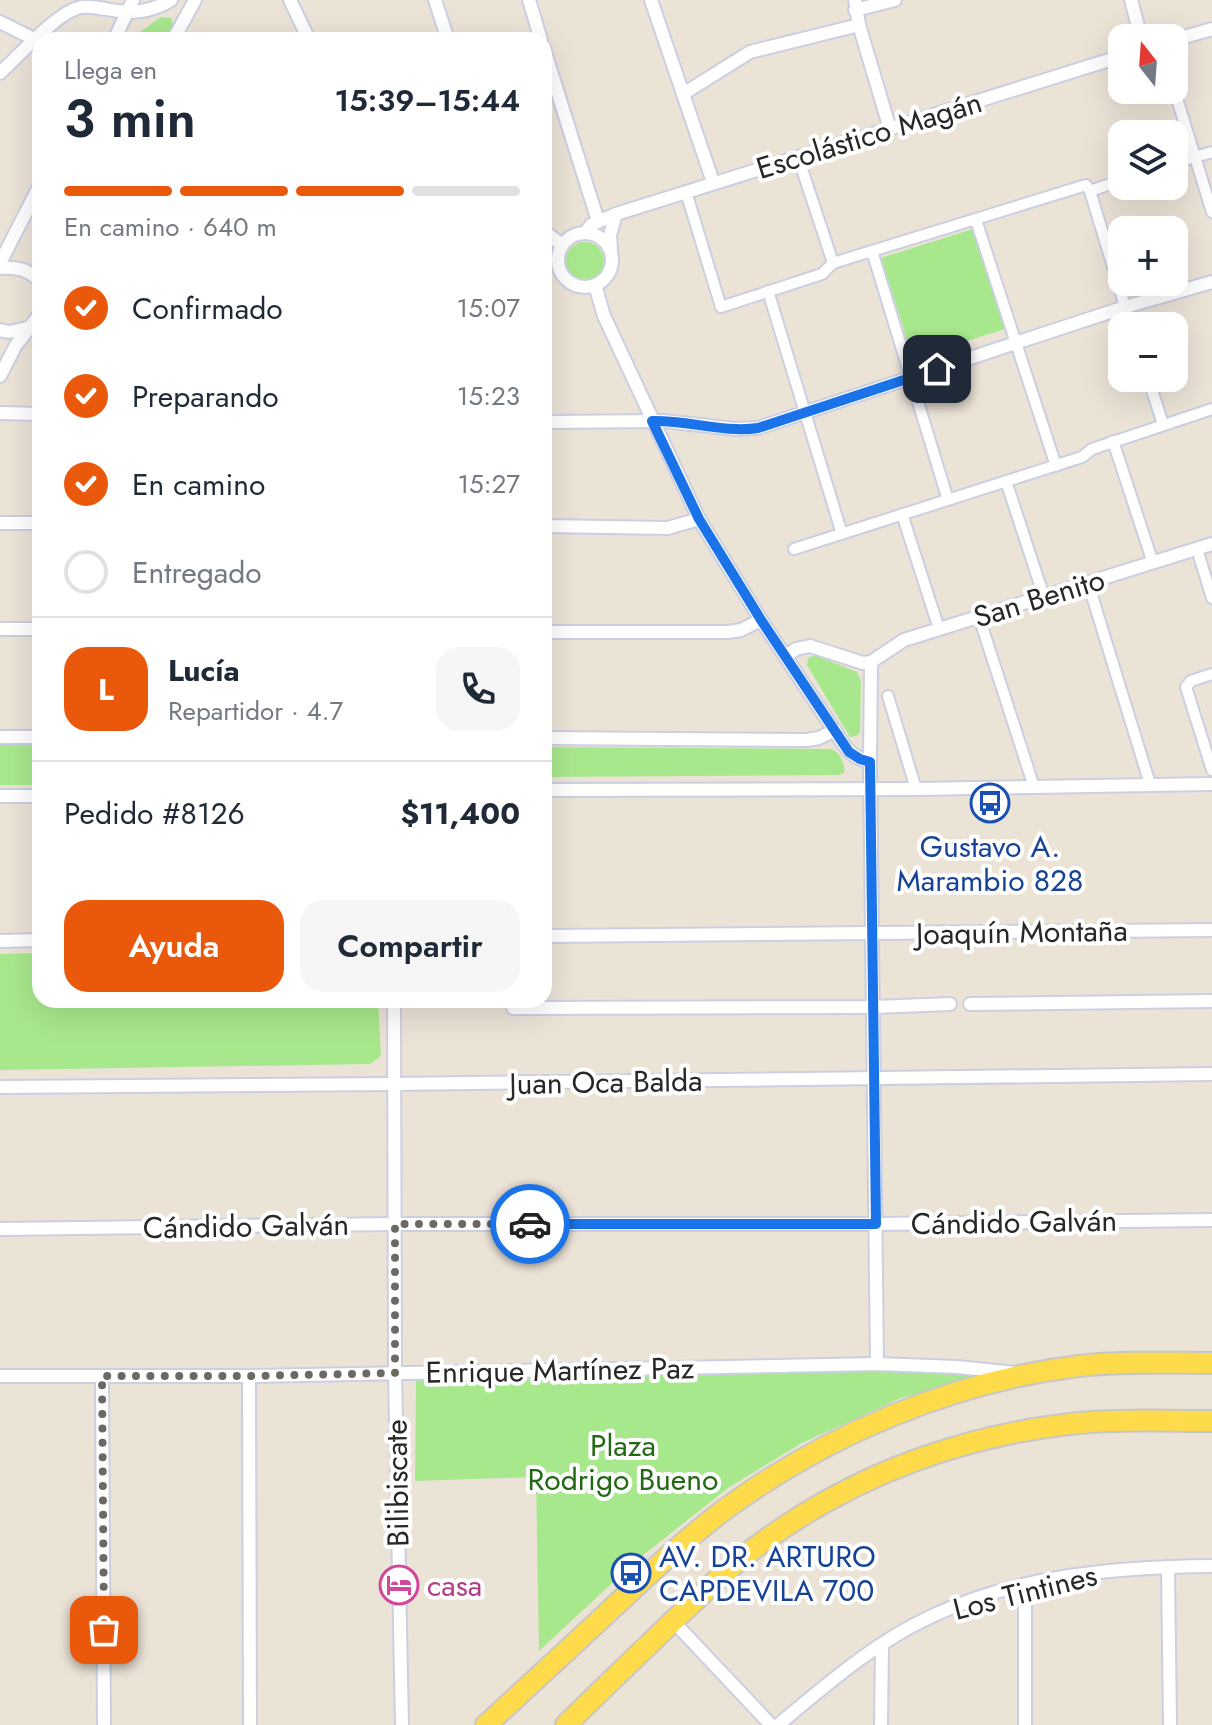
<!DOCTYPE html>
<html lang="es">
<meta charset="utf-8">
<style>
:root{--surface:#fff;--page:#f6f6f7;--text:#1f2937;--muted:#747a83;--line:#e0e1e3;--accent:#ea580c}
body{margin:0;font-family:Jost,sans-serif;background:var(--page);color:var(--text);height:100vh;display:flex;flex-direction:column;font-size:30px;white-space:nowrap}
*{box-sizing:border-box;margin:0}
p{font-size:26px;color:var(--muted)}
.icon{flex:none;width:44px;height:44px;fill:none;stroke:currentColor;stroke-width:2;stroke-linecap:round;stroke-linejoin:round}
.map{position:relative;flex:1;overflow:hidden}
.sheet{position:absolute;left:32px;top:32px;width:520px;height:976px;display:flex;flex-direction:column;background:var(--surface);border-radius:24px;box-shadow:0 8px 32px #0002}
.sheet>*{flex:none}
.needle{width:52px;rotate:343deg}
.buttons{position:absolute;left:1108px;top:24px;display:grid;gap:16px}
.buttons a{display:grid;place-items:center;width:80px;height:80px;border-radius:16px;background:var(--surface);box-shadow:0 8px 32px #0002;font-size:40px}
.pin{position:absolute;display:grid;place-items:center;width:68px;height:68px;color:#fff;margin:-34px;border-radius:16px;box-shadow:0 4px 12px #0006}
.courier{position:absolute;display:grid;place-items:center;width:80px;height:80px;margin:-40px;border:6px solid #1a73e8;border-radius:50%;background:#fff;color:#222;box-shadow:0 2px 10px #0007}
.summary em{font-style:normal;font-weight:600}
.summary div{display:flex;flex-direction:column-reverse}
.summary{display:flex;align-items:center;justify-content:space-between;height:136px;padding:0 32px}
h1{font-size:52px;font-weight:600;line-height:60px}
.bar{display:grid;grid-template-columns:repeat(4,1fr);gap:12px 8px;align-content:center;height:96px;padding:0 32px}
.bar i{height:10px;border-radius:6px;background:var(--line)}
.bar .selected{background:var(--accent)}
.bar p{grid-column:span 4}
.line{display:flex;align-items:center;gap:20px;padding:0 32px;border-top:2px solid var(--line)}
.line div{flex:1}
.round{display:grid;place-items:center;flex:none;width:84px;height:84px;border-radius:24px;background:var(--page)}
ol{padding:0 32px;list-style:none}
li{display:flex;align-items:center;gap:24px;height:88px}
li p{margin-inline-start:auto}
li .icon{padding:8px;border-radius:50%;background:var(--accent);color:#fff;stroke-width:4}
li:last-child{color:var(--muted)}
li i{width:44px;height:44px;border:4px solid var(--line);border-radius:50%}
.button{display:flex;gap:16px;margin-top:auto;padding:16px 32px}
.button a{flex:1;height:92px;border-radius:24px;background:var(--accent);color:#fff;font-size:32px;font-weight:600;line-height:92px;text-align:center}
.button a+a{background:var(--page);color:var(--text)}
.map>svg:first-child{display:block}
</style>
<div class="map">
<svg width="1212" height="1725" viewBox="0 0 1212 1725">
<rect width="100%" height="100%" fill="#ece3d7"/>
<!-- green -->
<g fill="#a8e88d">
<polygon points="161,17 171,18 173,25 165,40 129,40"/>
<polygon points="973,229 1005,329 913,358 881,258"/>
<circle cx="585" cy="261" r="19"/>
<polygon points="815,655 857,672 861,681 860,733 856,736 850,737 807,665 808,658"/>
<polygon points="0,743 40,744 40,785 0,785"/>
<path d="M 544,747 L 832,749 C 840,753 846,765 844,773 L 839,775 L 544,777 Z"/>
<polygon points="40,953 40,1000 378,1000 381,1056 370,1064 0,1070 0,954"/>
<polygon points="899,1371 990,1375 901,1398 802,1443 728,1488 637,1560 539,1651 536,1477 415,1481 416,1380"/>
</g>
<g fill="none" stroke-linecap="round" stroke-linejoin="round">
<defs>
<g id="pedestrian">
<polyline points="1174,89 1212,212"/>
<polyline points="798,157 833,263"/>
<polyline points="1174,163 1212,152"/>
<polyline points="1090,191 1131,326"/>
<polyline points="686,192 721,307 822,274 833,263 1086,185 1090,191 1122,180"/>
<polyline points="976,220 1056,466"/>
<polyline points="872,251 948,500"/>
<polyline points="768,291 842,534"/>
<polyline points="1148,378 1163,424"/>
<polyline points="1113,441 1153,563"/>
<polyline points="1006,481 1044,597"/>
<polyline points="902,514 939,629"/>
<polyline points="794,549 1082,457 1092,449 1212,409"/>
<polyline points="1197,549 1212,598"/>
<polyline points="1088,583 1150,784"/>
<polyline points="979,617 1034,787"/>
<polyline points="1212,674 1191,681 1186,687 1212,770"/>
<polyline points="888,696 916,789"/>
</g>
<g id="minor">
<polyline points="290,0 309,40"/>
<polyline points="435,0 448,40"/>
<polyline points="529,0 541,40"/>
<polyline points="651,0 713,182"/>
<polyline points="855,0 859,25 890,129"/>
<polyline points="1131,0 1141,38"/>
<polyline points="855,10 895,0"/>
<polyline points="0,22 40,42"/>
<polyline points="114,40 133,0"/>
<polyline points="173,40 195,0"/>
<polyline points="1174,40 1212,29"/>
<polyline points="544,49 598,221"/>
<path d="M 0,73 C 20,55 57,12 81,7 C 90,6 97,8 106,9 C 130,14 149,13 171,0"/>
<polyline points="683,94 750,52 859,25"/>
<polyline points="544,231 562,245"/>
<circle cx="585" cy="260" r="27"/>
<polyline points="585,233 591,225 616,214 1122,56"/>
<polyline points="611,249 610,235 616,214"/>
<polyline points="0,263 40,185"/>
<path d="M 0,268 C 16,267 30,269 40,282"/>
<path d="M 595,285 L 604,316 L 699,519 L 761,620 L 844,745 C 851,755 859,759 870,762"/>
<polyline points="0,330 9,332 32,327"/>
<polyline points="0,376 16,345 40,314"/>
<polyline points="0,413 40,414"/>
<polyline points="544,422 664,421 735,429 758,428 1125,307 1212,282"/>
<polyline points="0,523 40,523"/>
<polyline points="544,526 668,528 699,519"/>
<polyline points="0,629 40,629"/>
<polyline points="544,632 728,632 741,630 761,620"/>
<polyline points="786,656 796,649 810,646 863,663 871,662"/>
<polyline points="871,662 870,762 877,1364"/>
<polyline points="871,662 904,640 1212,544"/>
<polyline points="0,737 40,737"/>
<polyline points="544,738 807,740 819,738 835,730"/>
<polyline points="544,790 916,789 1212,784"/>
<polyline points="0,796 40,796"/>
<polyline points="544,936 1212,930"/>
<polyline points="0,941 40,940"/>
<polyline points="394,1000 395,1373 402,1725"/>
<polyline points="970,1004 1212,1001"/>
<polyline points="513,1008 874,1007 950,1004"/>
<polyline points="0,1087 395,1084 1212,1074"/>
<polyline points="0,1229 395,1224 876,1224 1212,1220"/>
<polyline points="0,1376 249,1376 877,1364 957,1367 1016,1373"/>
<polyline points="102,1376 104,1725"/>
<polyline points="249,1376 250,1725"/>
<polyline points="1168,1567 1170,1725"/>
<polyline points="1023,1585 1025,1601 1025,1725"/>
<polyline points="673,1621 771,1725"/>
<path d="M 778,1725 C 826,1685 875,1642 932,1616 C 1019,1575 1117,1567 1212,1566"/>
<polyline points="881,1725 882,1645"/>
</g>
<g id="primary">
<path d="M 486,1725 C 531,1684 575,1643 619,1602 C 653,1570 687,1538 724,1510 C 826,1435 953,1381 1079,1366 C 1123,1361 1168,1363 1212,1363"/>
<path d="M 566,1725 C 600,1691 635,1658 670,1624 C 698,1598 725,1570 756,1547 C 853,1474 969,1432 1091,1422 C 1131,1419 1172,1421 1212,1421"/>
</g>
</defs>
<!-- pedestrian casing -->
<use href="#pedestrian" stroke="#cccfe2" stroke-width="14"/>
<!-- minor casing -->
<use href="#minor" stroke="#cccfe2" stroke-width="16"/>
<!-- primary casing -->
<use href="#primary" stroke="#c7c7c7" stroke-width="24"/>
<!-- pedestrian -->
<use href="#pedestrian" stroke="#fff" stroke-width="10"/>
<!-- minor -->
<use href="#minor" stroke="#fff" stroke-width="12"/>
<!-- primary -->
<use href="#primary" stroke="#fddb4a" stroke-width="20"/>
</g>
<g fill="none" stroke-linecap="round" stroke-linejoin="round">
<!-- done -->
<polyline stroke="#6c6965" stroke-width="8" stroke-dasharray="0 14.4" points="104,1630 102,1376 249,1376 395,1373 395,1224 530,1224"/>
<!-- route -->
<path stroke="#1a73e8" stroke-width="10" d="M 530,1224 L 876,1224 L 870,762 L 860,759 L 849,752 L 761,620 L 699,519 L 652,421 C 688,420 723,433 758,428 L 937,369"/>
</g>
<!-- icons -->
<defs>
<symbol id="bus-ring" viewBox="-11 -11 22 22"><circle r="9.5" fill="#fff" stroke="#1a4fb4" stroke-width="1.5"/><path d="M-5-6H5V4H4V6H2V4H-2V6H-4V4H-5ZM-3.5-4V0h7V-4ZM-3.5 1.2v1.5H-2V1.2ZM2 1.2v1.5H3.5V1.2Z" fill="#1a4fb4"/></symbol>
<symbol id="hotel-ring" viewBox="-11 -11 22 22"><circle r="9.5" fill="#fff" stroke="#d1479c" stroke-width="1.5"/><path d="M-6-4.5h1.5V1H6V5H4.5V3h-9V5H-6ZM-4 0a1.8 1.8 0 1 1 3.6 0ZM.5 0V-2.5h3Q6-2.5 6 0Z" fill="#d1479c"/></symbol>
</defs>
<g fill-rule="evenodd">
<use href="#bus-ring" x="968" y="781" width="44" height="44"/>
<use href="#bus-ring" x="609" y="1551" width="44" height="44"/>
<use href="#hotel-ring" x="377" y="1563" width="44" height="44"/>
</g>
<g text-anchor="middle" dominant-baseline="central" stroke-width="8" stroke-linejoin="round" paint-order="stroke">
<!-- street labels -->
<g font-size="30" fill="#272727" stroke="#fff">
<text transform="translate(869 135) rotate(-17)">Escolástico Magán</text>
<text transform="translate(1039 598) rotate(-17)">San Benito</text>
<text transform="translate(1022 932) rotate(-1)">Joaquín Montaña</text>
<text transform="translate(606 1082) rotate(-1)">Juan Oca Balda</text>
<text transform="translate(1014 1222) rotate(-1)">Cándido Galván</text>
<text transform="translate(246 1226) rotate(-1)">Cándido Galván</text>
<text transform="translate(560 1370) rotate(-1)">Enrique Martínez Paz</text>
<text transform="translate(397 1483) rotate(-91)">Bilibiscate</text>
<text transform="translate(1025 1592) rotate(-14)">Los Tintines</text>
</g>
<!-- transit labels -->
<g font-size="30" fill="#164399" stroke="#fff">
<text x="990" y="846">Gustavo A.<tspan x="990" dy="34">Marambio 828</tspan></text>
<text x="659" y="1556" text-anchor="start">AV. DR. ARTURO<tspan x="659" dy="34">CAPDEVILA 700</tspan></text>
</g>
<!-- park labels -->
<g font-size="30" fill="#216912" stroke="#fff">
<text x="623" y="1445">Plaza<tspan x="623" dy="34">Rodrigo Bueno</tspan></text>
</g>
<!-- hotel labels -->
<g font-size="30" fill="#b23c85" stroke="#fff" text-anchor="start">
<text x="427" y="1585">casa</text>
</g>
</g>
</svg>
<div class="buttons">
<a><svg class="needle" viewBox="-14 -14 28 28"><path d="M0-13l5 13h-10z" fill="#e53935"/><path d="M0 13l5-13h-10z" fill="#747a83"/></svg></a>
<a><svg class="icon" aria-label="layers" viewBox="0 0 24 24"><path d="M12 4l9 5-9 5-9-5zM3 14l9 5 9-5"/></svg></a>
<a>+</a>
<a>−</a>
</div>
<div class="pin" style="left:104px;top:1630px;background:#ea580c"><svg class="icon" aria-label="bag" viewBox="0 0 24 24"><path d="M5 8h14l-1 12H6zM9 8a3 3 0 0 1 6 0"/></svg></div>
<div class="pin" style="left:937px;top:369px;background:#1f2937"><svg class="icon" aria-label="home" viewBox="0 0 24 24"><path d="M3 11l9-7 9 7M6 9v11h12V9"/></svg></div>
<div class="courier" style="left:530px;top:1224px"><svg class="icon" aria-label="car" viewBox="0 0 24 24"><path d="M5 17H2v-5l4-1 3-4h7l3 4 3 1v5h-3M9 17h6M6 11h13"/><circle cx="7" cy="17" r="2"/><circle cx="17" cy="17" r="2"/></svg></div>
<section class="sheet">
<div class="summary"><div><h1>3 min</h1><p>Llega en</p></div><em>15:39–15:44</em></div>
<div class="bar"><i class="selected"></i><i class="selected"></i><i class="selected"></i><i></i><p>En camino · 640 m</p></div>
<ol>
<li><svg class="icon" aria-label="check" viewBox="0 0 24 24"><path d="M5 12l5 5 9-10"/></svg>Confirmado<p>15:07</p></li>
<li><svg class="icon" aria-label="check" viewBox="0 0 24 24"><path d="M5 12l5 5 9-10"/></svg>Preparando<p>15:23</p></li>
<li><svg class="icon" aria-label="check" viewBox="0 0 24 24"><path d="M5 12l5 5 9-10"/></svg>En camino<p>15:27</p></li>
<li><i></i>Entregado</li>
</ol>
<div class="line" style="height:144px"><b class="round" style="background:var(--accent);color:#fff">L</b><div><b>Lucía</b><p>Repartidor · 4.7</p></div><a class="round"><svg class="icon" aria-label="phone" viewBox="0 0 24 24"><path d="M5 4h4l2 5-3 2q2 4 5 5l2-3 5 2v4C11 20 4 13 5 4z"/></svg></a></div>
<div class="line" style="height:104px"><div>Pedido #8126</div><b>$11,400</b></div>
<div class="button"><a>Ayuda</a><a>Compartir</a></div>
</section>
</div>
